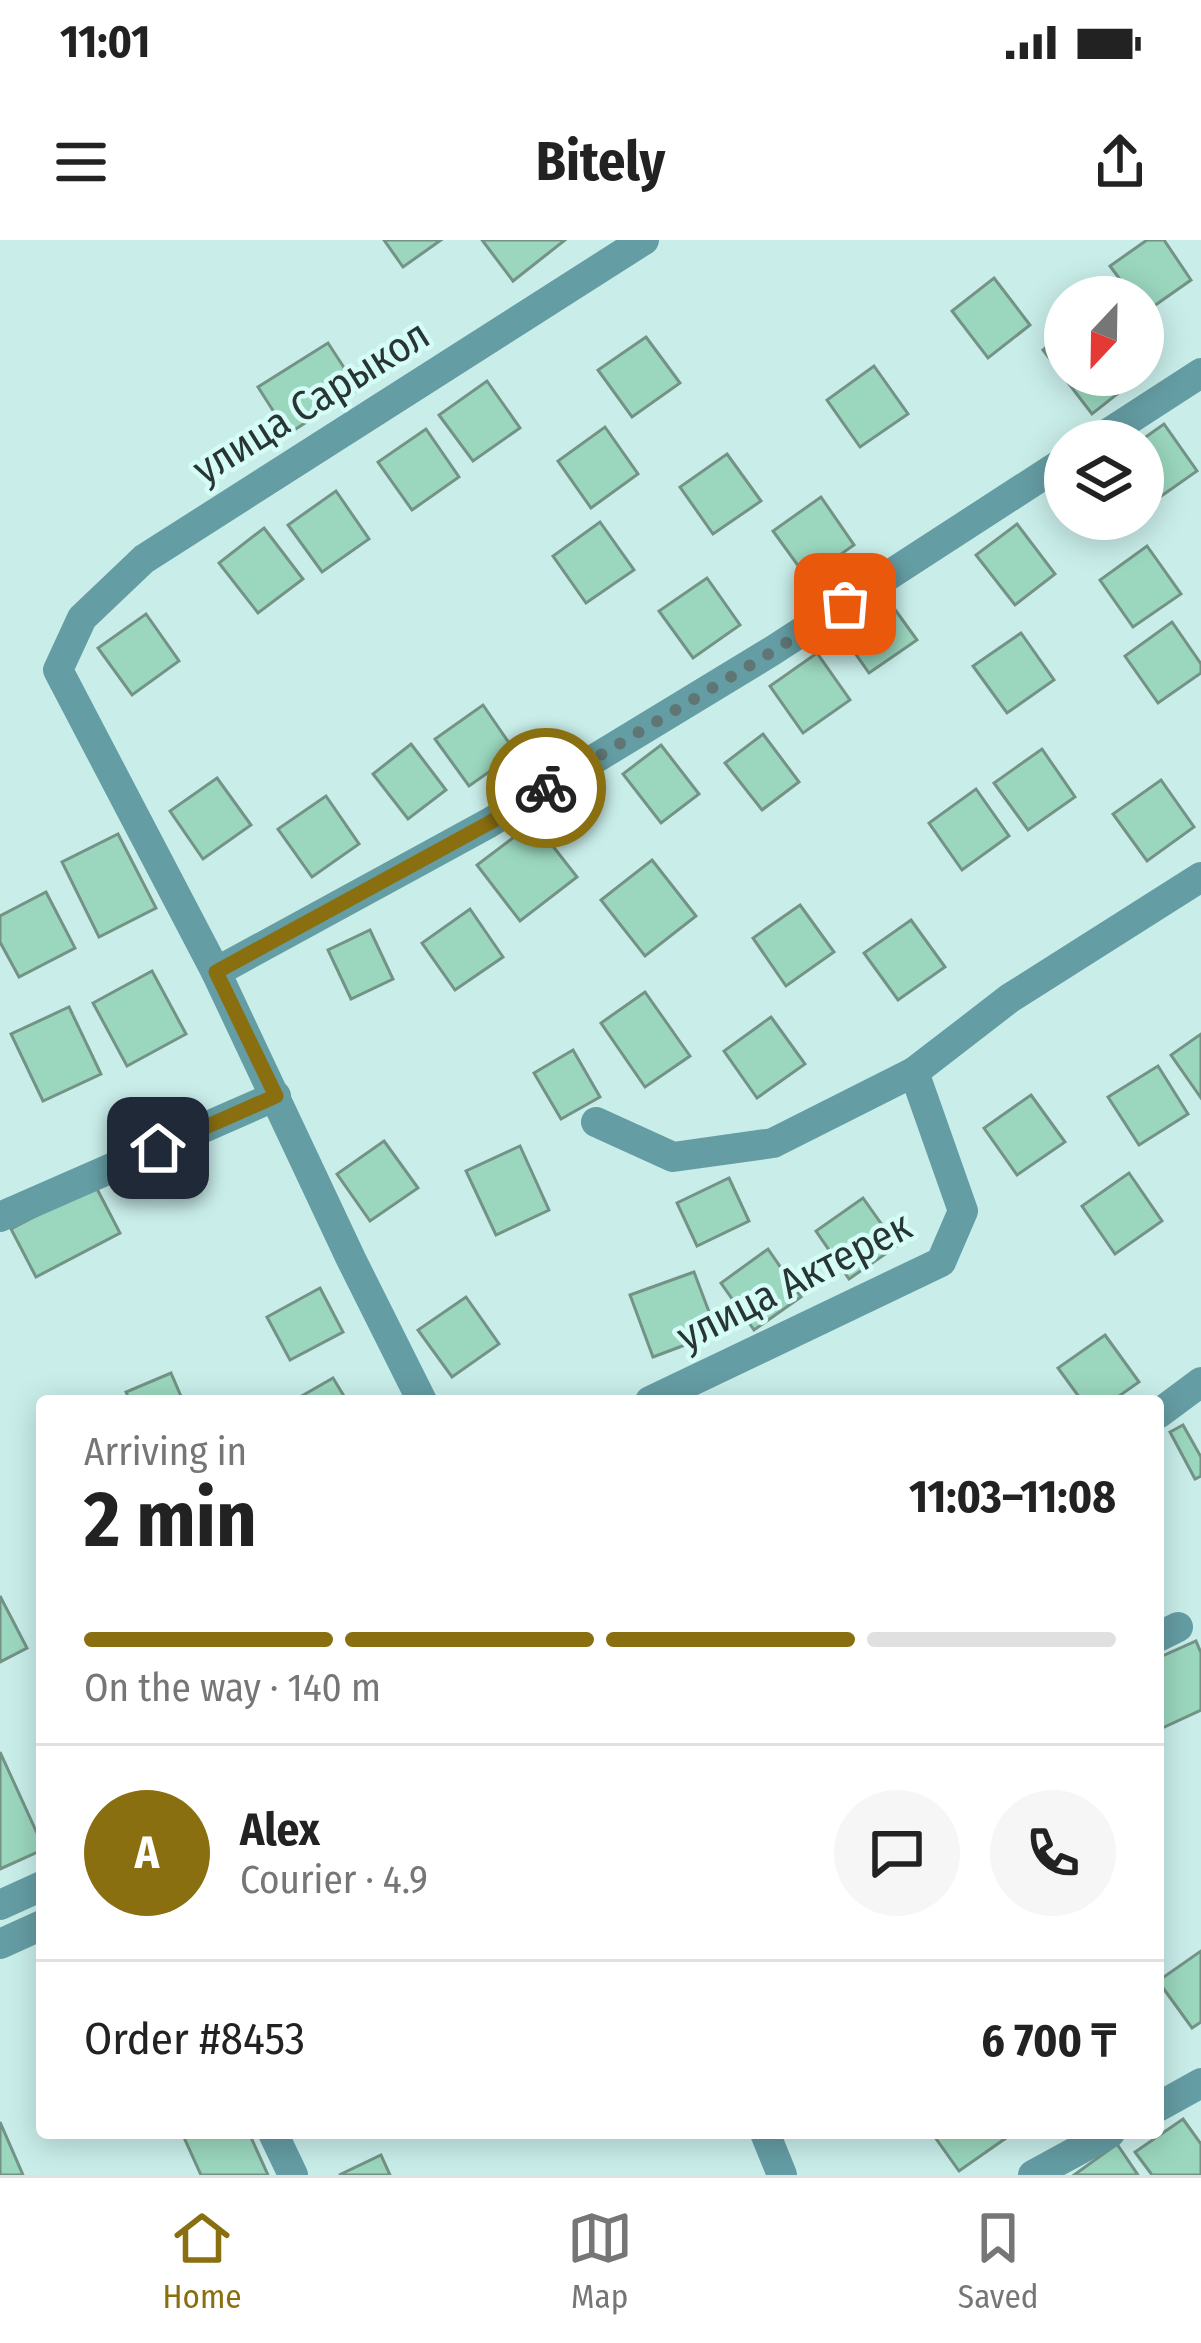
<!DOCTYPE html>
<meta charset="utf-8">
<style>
:root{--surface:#fff;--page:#f6f6f6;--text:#222;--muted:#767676;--line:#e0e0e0;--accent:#8a6f10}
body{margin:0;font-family:"Fira Sans Condensed",sans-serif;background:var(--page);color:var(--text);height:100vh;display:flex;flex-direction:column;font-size:45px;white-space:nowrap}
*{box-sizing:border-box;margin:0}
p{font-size:39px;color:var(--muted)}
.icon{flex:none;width:66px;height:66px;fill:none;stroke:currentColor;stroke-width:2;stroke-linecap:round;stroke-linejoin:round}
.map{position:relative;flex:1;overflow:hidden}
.panel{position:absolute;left:36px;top:1155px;width:1128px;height:744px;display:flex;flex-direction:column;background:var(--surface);border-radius:12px;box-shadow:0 6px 30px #0003}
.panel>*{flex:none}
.needle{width:78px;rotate:202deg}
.fabs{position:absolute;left:1044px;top:36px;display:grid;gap:24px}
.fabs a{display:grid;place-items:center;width:120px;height:120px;border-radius:50%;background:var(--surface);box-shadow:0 6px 30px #0003;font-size:60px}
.pin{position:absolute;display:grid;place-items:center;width:102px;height:102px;color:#fff;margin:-51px;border-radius:24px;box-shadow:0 6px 18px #0006}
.courier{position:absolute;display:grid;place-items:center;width:120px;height:120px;margin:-60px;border:9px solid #8a6f10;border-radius:50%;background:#fff;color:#222;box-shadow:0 3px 15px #0007}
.summary em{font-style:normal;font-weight:700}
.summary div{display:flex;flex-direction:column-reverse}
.summary{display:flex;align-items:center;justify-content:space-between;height:204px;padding:0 48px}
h1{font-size:78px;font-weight:700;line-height:90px}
.bar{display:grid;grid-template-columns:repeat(4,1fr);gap:18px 12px;align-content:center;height:144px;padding:0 48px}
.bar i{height:15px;border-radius:9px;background:var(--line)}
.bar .selected{background:var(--accent)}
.bar p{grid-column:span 4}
.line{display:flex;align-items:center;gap:30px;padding:0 48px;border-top:3px solid var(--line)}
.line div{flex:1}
.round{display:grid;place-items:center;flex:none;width:126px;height:126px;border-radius:63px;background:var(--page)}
.status{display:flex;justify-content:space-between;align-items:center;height:84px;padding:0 60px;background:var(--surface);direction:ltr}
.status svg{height:33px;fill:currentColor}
header{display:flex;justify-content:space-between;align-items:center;height:156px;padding:0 48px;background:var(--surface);font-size:54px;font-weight:700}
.dock{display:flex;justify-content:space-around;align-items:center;height:168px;border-top:3px solid var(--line);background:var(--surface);font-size:33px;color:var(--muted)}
.dock a{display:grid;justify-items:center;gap:6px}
.dock .selected{color:var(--accent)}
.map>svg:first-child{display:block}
</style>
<div class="status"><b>11:01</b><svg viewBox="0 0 49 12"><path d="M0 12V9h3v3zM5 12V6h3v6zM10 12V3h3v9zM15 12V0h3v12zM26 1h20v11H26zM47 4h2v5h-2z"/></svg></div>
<header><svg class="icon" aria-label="menu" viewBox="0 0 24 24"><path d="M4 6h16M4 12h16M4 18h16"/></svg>Bitely<svg class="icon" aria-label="share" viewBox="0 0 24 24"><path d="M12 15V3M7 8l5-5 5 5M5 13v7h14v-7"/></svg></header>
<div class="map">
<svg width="1201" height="1935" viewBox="0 0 1201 1935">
<rect width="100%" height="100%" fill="#c9eeea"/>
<!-- building -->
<g fill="#9bd7bf" stroke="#749286" stroke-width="3">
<polygon points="384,0 441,0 403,27"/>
<polygon points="482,0 565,0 513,41"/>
<polygon points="1147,0 1164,0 1191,40 1144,73 1143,57 1133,57 1110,26"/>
<polygon points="994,38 1030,85 988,118 952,71"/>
<polygon points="1065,92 1065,135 1140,136 1092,174 1043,110"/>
<polygon points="646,97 680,143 632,177 598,130"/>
<polygon points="328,103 358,149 288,194 258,147"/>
<polygon points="874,126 908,174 860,207 827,160"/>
<polygon points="487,141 520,188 473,221 439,175"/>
<polygon points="1164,184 1197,231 1150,264 1143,255 1143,201 1140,201"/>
<polygon points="605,187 638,234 591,268 558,221"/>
<polygon points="426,189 459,237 412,270 378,222"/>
<polygon points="727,214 761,261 713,294 680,247"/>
<polygon points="336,251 369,299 322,332 288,285"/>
<polygon points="821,257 854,305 807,338 773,291"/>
<polygon points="600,282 634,330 586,363 553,316"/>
<polygon points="1017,284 1055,334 1015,365 976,315"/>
<polygon points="264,288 303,339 258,373 219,323"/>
<polygon points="1147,306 1181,354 1133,387 1100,340"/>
<polygon points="707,338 740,385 693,418 659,371"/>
<polygon points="883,353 917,400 869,433 836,386"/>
<polygon points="146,374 179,421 132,455 98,408"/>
<polygon points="1172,382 1201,424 1201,433 1158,463 1125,416"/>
<polygon points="1021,393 1054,440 1007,473 973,426"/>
<polygon points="817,413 850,460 803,493 770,446"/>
<polygon points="483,465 516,513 469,546 435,499"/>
<polygon points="763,494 799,542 762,570 725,523"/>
<polygon points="411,504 446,550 408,579 373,534"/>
<polygon points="661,505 699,554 661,583 623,534"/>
<polygon points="1042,509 1075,557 1028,590 994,543"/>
<polygon points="217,538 251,585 203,619 170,571"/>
<polygon points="1161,540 1194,587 1147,621 1113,574"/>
<polygon points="976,549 1009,596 962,630 929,583"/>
<polygon points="326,556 359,604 312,637 278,589"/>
<polygon points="534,582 577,637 520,681 477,625"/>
<polygon points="118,594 156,668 99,697 62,622"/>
<polygon points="652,620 696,676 645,716 601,660"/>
<polygon points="46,652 75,708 19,737 0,702 0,676"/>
<polygon points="800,665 834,712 786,746 753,698"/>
<polygon points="470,669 503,717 455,750 422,703"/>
<polygon points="911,680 945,727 898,760 864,713"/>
<polygon points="370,690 393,739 351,759 328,710"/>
<polygon points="152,731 186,794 127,826 93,763"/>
<polygon points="645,752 690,816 645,847 601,783"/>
<polygon points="69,767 101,834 43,861 11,794"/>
<polygon points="771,777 805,824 757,858 724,811"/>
<polygon points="1201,794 1201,858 1171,815"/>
<polygon points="573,810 600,857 561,879 534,833"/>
<polygon points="1158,826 1188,874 1139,905 1108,857"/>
<polygon points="1031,855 1065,902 1017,935 984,888"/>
<polygon points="384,901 418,948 370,981 337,934"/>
<polygon points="520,906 549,970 496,995 466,931"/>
<polygon points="1129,933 1162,981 1115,1014 1082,966"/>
<polygon points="729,938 749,981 697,1006 677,963"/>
<polygon points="95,945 120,993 36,1037 11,989"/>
<polygon points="863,958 897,1006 849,1039 816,991"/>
<polygon points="768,1009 801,1057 754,1090 721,1043"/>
<polygon points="694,1032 717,1093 653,1117 630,1055"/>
<polygon points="320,1048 343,1092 290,1120 267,1077"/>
<polygon points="466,1057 499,1104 452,1137 418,1090"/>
<polygon points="1105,1095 1139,1142 1112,1161 1082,1161 1058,1128"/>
<polygon points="171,1133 183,1161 130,1161 126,1152"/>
<polygon points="333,1138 347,1161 293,1161"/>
<polygon points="1183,1185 1201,1217 1201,1236 1195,1239 1170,1192"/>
<polygon points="0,1356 27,1408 0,1422"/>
<polygon points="1196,1401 1201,1413 1201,1470 1158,1490 1158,1418"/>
<polygon points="0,1512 42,1604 42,1610 0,1629"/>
<polygon points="1201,1711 1201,1782 1192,1788 1158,1741"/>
<polygon points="1183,1879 1201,1904 1201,1935 1152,1935 1135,1912"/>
<polygon points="0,1882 23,1935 0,1935"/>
<polygon points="182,1893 249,1893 268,1935 201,1935"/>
<polygon points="932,1893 1003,1893 1006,1898 959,1931"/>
<polygon points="1117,1904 1138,1935 1074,1935"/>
<polygon points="381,1915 390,1935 339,1935"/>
</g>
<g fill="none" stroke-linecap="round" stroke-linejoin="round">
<!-- minor -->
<g stroke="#659da4" stroke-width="30">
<polyline points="1096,201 1201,133"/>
<polyline points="216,732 489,583 772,411 1065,221"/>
<polyline points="596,882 673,917 773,903 914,832"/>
<polyline points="0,977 276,856"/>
<polyline points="422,1161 351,1019 216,732 58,430 82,378 144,319 644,0"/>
<polyline points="650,1161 941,1022 963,971 914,832 1010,758 1201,637"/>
<polyline points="1158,1174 1201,1142"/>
<polyline points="1158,1397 1178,1387"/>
<polyline points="0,1665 42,1646"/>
<polyline points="0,1704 42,1685"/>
<polyline points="1158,1867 1201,1843"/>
<polyline points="273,1893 293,1935"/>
<polyline points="765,1893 782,1935"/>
<polyline points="1033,1935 1110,1893"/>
</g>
</g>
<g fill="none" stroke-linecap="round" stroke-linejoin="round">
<!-- done -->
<polyline stroke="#607674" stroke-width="12" stroke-dasharray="0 21.6" points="546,548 772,412 845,364"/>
<!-- route -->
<polyline stroke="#8a6f10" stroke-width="15" points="158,908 276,856 216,732 489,583 546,548"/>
</g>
<g text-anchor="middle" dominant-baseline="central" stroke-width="9" stroke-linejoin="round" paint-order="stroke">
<!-- street labels -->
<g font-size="42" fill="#273634" stroke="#d6fcf7">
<text transform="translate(311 162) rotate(-32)">улица Сарыкол</text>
<text transform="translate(794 1041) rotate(-27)">улица Актерек</text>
</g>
</g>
</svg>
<div class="fabs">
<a><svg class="needle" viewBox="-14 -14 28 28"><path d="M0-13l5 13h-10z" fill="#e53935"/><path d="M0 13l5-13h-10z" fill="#767676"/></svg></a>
<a><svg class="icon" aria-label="layers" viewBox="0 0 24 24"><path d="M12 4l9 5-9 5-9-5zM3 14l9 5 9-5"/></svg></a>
</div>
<div class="pin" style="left:845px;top:364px;background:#ea580c"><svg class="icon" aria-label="bag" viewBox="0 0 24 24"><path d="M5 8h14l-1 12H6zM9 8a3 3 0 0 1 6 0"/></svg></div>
<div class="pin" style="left:158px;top:908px;background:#1f2937"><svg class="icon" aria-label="home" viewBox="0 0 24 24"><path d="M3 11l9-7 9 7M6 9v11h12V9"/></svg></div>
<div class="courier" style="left:546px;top:548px"><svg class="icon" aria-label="bike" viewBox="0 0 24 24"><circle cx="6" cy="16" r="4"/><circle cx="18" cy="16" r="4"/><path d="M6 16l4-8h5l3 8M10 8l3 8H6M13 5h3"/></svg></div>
<section class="panel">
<div class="summary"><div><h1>2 min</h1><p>Arriving in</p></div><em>11:03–11:08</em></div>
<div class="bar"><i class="selected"></i><i class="selected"></i><i class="selected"></i><i></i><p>On the way · 140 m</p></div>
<div class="line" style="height:216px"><b class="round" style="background:var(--accent);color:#fff">A</b><div><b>Alex</b><p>Courier · 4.9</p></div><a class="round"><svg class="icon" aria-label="chat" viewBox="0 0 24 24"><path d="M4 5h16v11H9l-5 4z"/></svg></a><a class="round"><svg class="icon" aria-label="phone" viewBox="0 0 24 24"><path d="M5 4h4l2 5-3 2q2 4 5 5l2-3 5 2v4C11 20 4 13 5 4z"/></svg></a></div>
<div class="line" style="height:156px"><div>Order #8453</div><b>6 700 ₸</b></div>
</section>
</div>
<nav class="dock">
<a class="selected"><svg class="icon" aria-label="home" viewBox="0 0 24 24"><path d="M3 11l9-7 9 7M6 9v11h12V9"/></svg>Home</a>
<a><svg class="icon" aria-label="map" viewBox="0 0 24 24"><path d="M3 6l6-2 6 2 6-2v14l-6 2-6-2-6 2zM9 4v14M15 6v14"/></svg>Map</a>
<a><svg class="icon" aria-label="saved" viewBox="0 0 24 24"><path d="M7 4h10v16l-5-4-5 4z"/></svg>Saved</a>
</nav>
